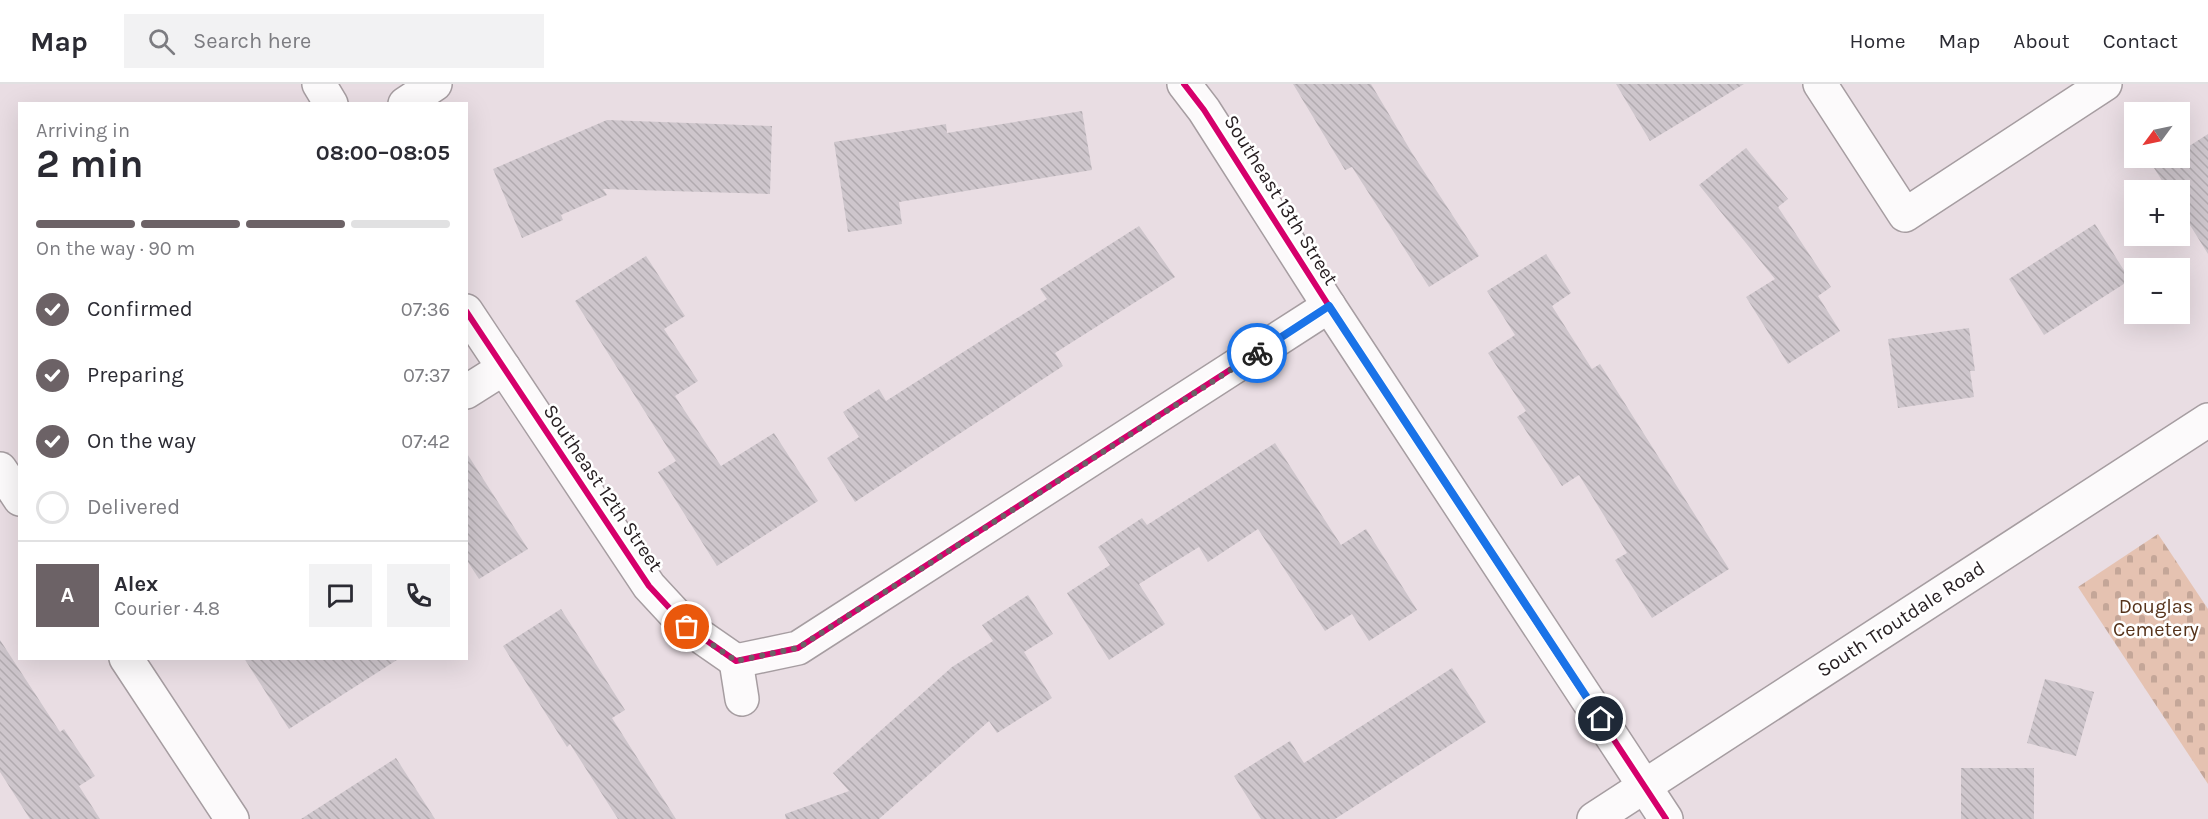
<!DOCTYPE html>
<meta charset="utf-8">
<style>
:root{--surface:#fff;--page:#f2f2f3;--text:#2b2b33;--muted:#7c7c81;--line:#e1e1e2;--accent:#6c6266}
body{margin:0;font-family:Karla,sans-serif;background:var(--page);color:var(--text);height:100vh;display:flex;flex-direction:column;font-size:22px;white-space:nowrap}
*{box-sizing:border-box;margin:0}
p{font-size:20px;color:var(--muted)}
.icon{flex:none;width:33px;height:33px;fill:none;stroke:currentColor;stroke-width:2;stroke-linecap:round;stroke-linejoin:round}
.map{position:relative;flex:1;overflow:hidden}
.side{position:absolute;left:18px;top:18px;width:450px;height:558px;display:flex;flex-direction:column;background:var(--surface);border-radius:0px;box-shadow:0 6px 24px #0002}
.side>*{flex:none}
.needle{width:39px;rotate:237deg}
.tools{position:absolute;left:2124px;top:18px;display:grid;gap:12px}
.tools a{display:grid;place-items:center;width:66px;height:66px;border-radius:0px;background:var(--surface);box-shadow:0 6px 24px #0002;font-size:30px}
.pin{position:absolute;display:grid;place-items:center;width:51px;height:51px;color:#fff;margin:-26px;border:3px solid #fff;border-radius:50%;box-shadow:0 2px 6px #0007}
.courier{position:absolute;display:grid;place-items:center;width:60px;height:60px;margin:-30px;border:4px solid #1a73e8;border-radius:50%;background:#fff;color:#222;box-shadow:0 2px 8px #0007}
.head em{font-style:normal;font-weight:700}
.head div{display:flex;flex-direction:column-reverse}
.head{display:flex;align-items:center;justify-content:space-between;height:102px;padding:0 18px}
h1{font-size:39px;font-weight:700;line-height:45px}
.bar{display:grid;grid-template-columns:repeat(4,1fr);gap:9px 6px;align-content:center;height:72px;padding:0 18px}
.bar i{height:8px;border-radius:4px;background:var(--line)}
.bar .selected{background:var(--accent)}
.bar p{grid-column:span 4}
.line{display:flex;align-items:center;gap:15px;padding:0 18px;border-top:2px solid var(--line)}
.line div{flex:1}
.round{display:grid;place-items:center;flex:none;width:63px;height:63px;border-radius:0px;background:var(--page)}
ol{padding:0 18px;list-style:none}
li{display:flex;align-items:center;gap:18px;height:66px}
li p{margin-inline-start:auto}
li .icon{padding:6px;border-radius:50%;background:var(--accent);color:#fff;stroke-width:4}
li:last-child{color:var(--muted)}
li i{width:33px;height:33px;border:3px solid var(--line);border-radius:50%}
header{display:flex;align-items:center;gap:36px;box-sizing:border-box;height:84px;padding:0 30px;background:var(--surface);border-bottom:2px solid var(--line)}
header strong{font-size:28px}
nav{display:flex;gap:33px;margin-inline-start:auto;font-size:21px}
.search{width:420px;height:54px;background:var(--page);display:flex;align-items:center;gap:15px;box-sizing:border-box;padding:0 21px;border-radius:0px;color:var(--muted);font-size:22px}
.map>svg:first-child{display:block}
</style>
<header>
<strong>Map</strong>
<div class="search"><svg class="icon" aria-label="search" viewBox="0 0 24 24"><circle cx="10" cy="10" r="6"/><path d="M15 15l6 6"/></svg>Search here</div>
<nav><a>Home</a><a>Map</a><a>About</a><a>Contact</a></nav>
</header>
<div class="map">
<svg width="2208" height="735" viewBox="0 0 2208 735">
<defs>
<pattern id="cemetery-stones" width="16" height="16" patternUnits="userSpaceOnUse" patternTransform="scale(1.5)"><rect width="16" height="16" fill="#e5c2b1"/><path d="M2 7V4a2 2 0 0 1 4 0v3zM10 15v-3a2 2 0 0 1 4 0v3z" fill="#c4a698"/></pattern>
<pattern id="building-back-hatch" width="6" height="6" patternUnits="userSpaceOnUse" patternTransform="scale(1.5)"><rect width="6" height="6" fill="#cec6cc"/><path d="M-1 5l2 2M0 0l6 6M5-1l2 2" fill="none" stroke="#b1aaaf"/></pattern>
</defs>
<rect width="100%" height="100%" fill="#e9dde3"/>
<!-- cemetery -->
<polygon fill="url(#cemetery-stones)" points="2158,450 2208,525 2208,700 2078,503"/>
<!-- building -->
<g fill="url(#building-back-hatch)">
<polygon points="1293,0 1371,0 1412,69 1479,172 1429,203 1352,83 1345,86"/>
<polygon points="1616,0 1744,0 1650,57"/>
<polygon points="1082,27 1092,86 899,118 902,140 848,148 834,58 946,40 947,49"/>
<polygon points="607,36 772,42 770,110 603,105 607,111 561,131 563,136 522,154 493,85"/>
<polygon points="2208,50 2208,170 2180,125 2180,106 2168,106 2154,84 2171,74 2180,74 2180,68"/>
<polygon points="1746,64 1788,115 1778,123 1831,203 1818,212 1840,247 1788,280 1746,213 1775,195 1699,101"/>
<polygon points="2095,140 2130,196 2044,251 2009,195"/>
<polygon points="1139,142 1175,193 1055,269 1063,282 855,418 827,374 859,353 843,328 879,305 886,317 1047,215 1040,205"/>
<polygon points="1546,170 1571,209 1552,222 1592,285 1600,280 1729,485 1652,534 1615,476 1627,469 1579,391 1562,402 1517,333 1526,327 1488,269 1515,251 1487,207"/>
<polygon points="646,172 685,232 664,245 698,297 675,312 721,382 774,349 818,417 717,482 658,388 676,377 575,217"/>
<polygon points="1969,244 1975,287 1970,287 1974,313 1898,324 1888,255"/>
<polygon points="1275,359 1341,461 1366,445 1417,526 1369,557 1352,530 1325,547 1258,445 1208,478 1199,463 1139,500 1165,540 1109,576 1067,509 1110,481 1098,463 1142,434 1147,441"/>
<polygon points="466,368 528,465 479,495 466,475"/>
<polygon points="1028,511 1053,550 1024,568 1052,614 997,649 989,637 879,735 786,735 785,730 849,707 833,689 952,583 993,557 982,541"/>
<polygon points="561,525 625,626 612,634 676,735 618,735 570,660 567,663 503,562"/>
<polygon points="0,556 60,648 64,645 95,692 79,702 100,735 30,735 0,688"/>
<polygon points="244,574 400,574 289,645"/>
<polygon points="1452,584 1486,638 1335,735 1261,735 1234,692 1290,657 1304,679"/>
<polygon points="2045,595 2094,608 2076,672 2027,659"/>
<polygon points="396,674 435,735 301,735"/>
<rect x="1961" y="684" width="73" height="51"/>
</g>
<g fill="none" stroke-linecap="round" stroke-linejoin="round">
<defs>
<g id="minor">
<polyline points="319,0 331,20"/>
<polyline points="1184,0 1204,26 1329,222 1666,735"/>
<polyline points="1820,0 1905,131 2105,0"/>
<polyline points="405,20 435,0"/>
<polyline points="466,227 649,502 687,543 736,577"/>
<polyline points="466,308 504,284"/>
<polyline points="0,385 20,415"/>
<polyline points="126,574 232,735"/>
<polyline points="736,577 798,564 1329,222"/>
<polyline points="736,577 742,615"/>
</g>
<polyline id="secondary" points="1594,735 2208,336"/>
</defs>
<!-- minor casing -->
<use href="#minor" stroke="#a69da1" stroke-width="36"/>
<!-- secondary casing -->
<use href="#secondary" stroke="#a69da1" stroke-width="36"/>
<!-- minor -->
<use href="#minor" stroke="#fcfafb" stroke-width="33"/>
<!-- secondary -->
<use href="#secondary" stroke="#fcfafb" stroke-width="33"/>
<defs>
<g id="cycleway">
<polyline points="1184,0 1204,26 1329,222 1666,735"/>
<polyline points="466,227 649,502 687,543 736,577 798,564 1329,222"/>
</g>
</defs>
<!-- cycleway casing -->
<use href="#cycleway" stroke="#fff" stroke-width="10"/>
<!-- cycleway -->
<use href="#cycleway" stroke="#d6006c" stroke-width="6"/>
</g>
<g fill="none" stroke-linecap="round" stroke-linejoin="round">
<!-- done -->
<polyline stroke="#6c6266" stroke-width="6" stroke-dasharray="0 10.8" points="687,543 736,577 798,564 1257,269"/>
<!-- route -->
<polyline stroke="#1a73e8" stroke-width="8" points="1257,269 1329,222 1601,635"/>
</g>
<g text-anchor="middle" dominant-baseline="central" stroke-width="5" stroke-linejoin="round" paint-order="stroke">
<!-- street labels -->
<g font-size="20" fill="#282023" stroke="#fff">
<text transform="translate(1281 116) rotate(58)">Southeast 13th Street</text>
<text transform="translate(603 404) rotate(56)">Southeast 12th Street</text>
<text transform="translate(1901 535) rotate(-33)">South Troutdale Road</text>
</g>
<!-- park labels -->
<g font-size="20" fill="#56331b" stroke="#fff">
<text x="2156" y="522">Douglas<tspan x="2156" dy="23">Cemetery</tspan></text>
</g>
</g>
</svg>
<div class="tools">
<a><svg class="needle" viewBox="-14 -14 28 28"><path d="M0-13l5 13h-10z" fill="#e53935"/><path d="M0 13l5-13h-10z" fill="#7c7c81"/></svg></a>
<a>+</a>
<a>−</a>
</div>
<div class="pin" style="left:687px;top:543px;background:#ea580c"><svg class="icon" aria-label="bag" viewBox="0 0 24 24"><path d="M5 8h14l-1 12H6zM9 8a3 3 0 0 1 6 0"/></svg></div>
<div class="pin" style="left:1601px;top:635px;background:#1f2937"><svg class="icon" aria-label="home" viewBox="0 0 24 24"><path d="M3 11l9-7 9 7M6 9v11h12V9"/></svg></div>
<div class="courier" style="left:1257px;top:269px"><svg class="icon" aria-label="bike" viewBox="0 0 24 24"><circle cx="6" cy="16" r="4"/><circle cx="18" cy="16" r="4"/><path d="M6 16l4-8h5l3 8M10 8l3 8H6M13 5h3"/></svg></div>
<section class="side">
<div class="head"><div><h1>2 min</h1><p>Arriving in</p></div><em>08:00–08:05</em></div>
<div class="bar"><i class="selected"></i><i class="selected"></i><i class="selected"></i><i></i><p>On the way · 90 m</p></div>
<ol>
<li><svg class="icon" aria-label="check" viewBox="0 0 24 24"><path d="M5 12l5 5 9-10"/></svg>Confirmed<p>07:36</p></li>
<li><svg class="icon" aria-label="check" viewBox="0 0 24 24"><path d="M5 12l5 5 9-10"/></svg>Preparing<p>07:37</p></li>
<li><svg class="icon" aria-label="check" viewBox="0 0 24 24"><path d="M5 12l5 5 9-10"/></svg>On the way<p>07:42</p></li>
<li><i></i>Delivered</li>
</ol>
<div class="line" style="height:108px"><b class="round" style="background:var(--accent);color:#fff">A</b><div><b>Alex</b><p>Courier · 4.8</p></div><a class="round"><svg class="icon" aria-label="chat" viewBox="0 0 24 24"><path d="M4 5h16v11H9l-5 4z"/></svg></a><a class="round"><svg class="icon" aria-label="phone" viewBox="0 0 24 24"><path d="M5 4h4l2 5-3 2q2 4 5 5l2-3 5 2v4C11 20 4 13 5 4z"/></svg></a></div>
</section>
</div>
